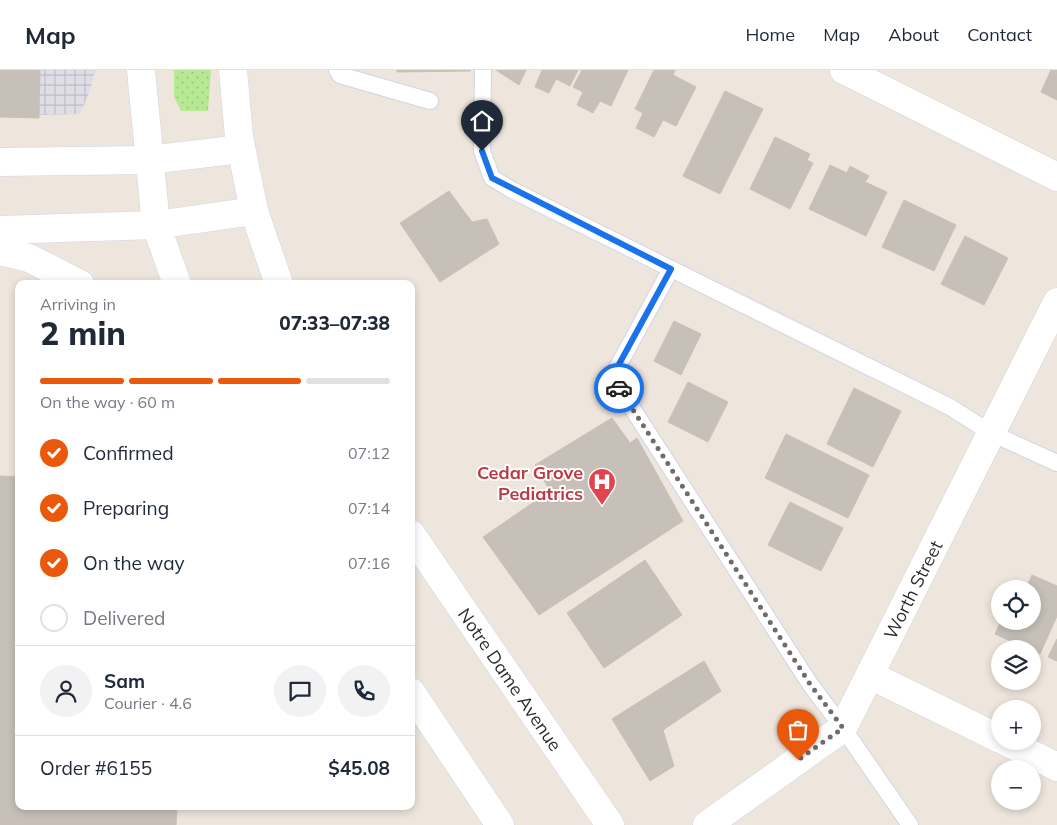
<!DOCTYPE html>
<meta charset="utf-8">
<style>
:root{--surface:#fff;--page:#f2f2f3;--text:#1f2937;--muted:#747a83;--line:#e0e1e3;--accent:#ea580c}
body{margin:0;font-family:Mulish,sans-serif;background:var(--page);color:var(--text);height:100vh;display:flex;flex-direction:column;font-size:19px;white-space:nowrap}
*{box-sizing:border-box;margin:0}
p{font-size:16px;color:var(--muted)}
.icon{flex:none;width:28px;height:28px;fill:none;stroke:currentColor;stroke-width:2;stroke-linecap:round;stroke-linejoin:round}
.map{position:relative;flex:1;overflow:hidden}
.drawer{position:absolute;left:15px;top:210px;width:400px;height:530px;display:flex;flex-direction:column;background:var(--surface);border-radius:10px;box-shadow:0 2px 8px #0003}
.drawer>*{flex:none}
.controls{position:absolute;left:991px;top:510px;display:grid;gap:10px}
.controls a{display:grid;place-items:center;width:50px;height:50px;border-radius:50%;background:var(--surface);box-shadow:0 2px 8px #0003;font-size:25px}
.pin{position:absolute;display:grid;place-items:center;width:42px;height:42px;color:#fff;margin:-51px -21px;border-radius:50% 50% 50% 0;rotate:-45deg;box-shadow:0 0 5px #0007}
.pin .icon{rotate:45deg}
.courier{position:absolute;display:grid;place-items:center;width:50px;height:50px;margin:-25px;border:4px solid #1a73e8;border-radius:50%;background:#fff;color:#222;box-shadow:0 1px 6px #0007}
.head em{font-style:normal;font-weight:800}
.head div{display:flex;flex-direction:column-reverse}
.head{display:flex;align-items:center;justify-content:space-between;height:85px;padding:0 25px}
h1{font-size:32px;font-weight:800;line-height:38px}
.bar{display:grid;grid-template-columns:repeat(4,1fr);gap:8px 5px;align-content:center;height:60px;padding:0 25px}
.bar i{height:6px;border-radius:4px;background:var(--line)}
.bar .on{background:var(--accent)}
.bar p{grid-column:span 4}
.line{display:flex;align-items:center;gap:12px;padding:0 25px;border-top:1px solid var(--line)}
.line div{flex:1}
.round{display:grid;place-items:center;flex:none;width:52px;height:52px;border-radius:26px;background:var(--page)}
ol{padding:0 25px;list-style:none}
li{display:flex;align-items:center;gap:15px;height:55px}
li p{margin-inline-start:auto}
li .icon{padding:5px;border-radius:50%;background:var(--accent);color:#fff;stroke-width:4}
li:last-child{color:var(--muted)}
li i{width:28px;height:28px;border:2px solid var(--line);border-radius:50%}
header{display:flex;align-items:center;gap:30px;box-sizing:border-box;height:70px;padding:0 25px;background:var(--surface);border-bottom:1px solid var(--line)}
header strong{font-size:24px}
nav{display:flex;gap:28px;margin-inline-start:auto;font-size:18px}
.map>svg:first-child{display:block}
</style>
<header>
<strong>Map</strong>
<nav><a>Home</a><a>Map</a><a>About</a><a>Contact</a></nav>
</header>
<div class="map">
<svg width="1057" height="755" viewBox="0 0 1057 755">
<defs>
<pattern id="industrial-grid" width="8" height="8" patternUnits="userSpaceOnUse" patternTransform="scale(1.25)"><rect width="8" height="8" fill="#dfdde6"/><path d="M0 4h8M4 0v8" fill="none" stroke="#c0bec5"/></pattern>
<pattern id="grass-dots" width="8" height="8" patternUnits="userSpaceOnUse" patternTransform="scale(1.25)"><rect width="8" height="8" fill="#b7e994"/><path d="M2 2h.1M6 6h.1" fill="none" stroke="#9ec880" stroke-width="1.8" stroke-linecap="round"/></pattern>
</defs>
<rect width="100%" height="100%" fill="#eee5dc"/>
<!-- industrial -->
<polygon fill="url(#industrial-grid)" points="0,0 95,0 90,21 80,44 0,46"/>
<!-- grass -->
<polygon fill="url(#grass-dots)" points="174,0 211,0 208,41 181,41 174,27"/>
<!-- building -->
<g fill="#c6c0b8" stroke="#cac1b5">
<polygon points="0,0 40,0 39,48 0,47"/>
<polygon points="397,0 470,0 470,1 397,2"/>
<polygon points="496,0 526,0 519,15"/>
<polygon points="542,0 578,0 570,16 556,9 549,23 535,17"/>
<polygon points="582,0 628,0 611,36 600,31 593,43 577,35 583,22 573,17"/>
<polygon points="654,0 675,0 673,5 696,17 676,56 663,50 654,67 636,58 643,43 635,39"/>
<polygon points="1051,0 1057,0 1057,30 1041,22"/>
<polygon points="725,21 763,39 720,124 683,106"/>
<polygon points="775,67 810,84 807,90 813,93 790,139 750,119"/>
<polygon points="830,95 847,103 850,96 869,106 865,112 887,122 866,166 809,139"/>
<polygon points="449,121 472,152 487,149 499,174 440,212 400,153"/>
<polygon points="904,130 956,155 934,201 882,177"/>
<polygon points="965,166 1008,188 984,235 941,214"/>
<polygon points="674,251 701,264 681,305 654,291"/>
<polygon points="688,312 728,332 708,372 668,352"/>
<polygon points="854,318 901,341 873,397 827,374"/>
<polygon points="612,348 630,373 637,368 683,451 539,545 483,467 550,421 535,395"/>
<polygon points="786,364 869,405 848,448 765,408"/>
<polygon points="0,406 19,407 19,736 177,736 176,755 0,755"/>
<polygon points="790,432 843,458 821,501 768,475"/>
<polygon points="645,490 682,545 604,598 567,543"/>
<polygon points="1032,505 1057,516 1057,546 1040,584 1032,581 1032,579 1028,579 995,564 1001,551 1032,551 1032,519 1018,519 1021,514 1027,516"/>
<polygon points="1057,569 1057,591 1048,587"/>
<polygon points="704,591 721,621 663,660 674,696 650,711 612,649"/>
</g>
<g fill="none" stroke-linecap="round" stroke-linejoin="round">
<defs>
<g id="service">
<polyline points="337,0 340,5 430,31"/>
<polyline points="483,0 482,81 492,108 512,120 950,337 991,363 1057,393"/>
<polyline points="671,199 612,307 810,614 843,658 910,755"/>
</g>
<g id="minor">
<polyline points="844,0 1057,107"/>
<polyline points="870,605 1000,669"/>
<polyline points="1005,671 1057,697"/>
<path id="s1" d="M 707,755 L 843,658 L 1057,232"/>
</g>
<g id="secondary">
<polyline points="141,0 156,155 177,214"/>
<polyline points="233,0 239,67 254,141 279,214"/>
<polyline points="0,92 149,90 241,79"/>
<polyline points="0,160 156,155 254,141"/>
<polyline points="0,181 29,188 80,214"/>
<path id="s2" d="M 411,464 L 610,755"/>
<polyline points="411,622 500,755"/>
</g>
</defs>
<!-- service casing -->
<use href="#service" stroke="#d1d6e5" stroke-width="18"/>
<!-- minor casing -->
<use href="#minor" stroke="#d1d6e5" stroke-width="29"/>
<!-- secondary casing -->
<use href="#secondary" stroke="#d1d6e5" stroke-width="29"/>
<!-- service -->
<use href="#service" stroke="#fff" stroke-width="16"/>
<!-- minor -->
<use href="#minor" stroke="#fff" stroke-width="28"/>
<!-- secondary -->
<use href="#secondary" stroke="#fff" stroke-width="28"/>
</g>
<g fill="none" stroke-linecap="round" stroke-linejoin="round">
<!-- done -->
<polyline stroke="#6f6c69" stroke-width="5" stroke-dasharray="0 9" points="619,318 810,614 843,658 798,690"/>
<!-- route -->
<polyline stroke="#1a73e8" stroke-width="6" points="482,81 492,108 671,199 612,307 619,318"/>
</g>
<!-- icons -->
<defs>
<symbol id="hospital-pin" viewBox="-11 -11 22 30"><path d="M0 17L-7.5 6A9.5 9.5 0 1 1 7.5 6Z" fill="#e0444e" stroke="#fff"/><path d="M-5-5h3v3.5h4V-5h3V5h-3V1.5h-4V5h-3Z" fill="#fff"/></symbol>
</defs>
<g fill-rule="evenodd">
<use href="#hospital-pin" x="586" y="396" width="32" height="43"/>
</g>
<g text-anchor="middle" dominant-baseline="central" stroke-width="4" stroke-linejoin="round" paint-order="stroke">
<!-- health labels -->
<g font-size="18" font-weight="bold" fill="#be3a42" stroke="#fff" text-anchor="end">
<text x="583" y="402">Cedar Grove<tspan x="583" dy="21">Pediatrics</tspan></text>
</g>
<!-- street labels -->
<g font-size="18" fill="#2b2b2b" stroke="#fff">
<text stroke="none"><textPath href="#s1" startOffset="322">Worth Street</textPath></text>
<text stroke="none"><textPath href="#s2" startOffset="176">Notre Dame Avenue</textPath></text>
</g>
</g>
</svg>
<div class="controls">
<a><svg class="icon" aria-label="locate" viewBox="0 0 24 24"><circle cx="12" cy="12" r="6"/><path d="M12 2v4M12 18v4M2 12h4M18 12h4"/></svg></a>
<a><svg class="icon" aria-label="layers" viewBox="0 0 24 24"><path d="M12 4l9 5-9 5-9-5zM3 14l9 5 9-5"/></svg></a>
<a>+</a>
<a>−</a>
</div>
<div class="pin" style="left:798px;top:690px;background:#ea580c"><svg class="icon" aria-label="bag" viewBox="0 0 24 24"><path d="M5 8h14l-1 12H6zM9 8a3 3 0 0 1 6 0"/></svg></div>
<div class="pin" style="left:482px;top:81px;background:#1f2937"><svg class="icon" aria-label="home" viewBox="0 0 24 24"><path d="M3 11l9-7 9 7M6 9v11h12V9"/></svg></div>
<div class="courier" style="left:619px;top:318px"><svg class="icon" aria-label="car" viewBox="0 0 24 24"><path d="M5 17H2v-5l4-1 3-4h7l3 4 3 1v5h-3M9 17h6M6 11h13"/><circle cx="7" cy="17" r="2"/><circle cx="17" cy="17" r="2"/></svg></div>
<section class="drawer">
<div class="head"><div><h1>2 min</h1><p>Arriving in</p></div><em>07:33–07:38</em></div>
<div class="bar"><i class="on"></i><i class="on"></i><i class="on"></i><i></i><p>On the way · 60 m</p></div>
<ol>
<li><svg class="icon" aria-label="check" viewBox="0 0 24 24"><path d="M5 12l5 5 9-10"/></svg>Confirmed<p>07:12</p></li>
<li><svg class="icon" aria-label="check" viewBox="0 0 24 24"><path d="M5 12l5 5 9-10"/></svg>Preparing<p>07:14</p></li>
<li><svg class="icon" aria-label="check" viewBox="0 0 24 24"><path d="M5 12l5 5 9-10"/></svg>On the way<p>07:16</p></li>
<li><i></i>Delivered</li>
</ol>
<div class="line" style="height:90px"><a class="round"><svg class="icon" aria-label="person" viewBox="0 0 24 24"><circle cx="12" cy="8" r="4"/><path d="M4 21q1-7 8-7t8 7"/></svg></a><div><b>Sam</b><p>Courier · 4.6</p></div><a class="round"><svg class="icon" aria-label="chat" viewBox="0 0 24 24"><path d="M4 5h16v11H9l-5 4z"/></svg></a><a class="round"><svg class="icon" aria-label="phone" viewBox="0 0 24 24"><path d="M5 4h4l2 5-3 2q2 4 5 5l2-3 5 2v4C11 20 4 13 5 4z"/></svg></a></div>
<div class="line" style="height:65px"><div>Order #6155</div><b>$45.08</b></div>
</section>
</div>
